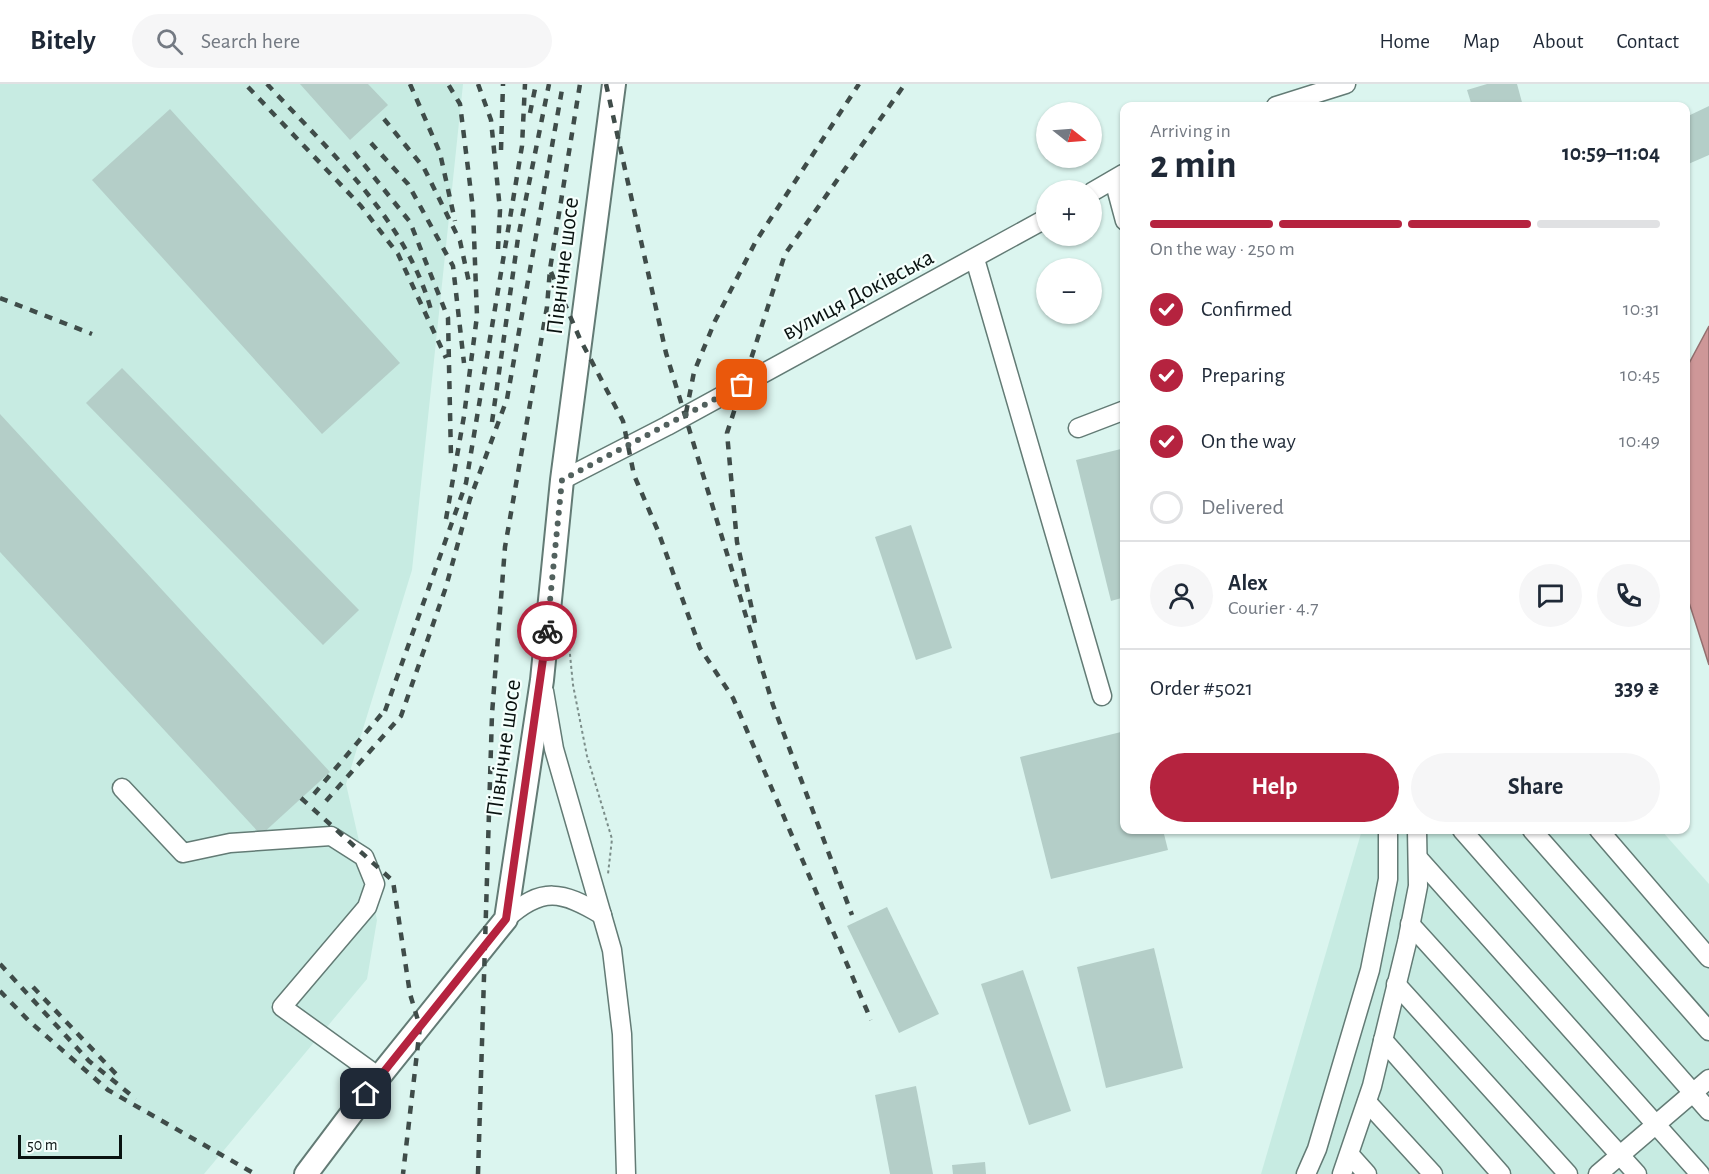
<!DOCTYPE html>
<meta charset="utf-8">
<style>
:root{--surface:#fff;--page:#f6f6f7;--text:#1f2937;--muted:#747a83;--line:#e0e1e3;--accent:#b5233f}
body{margin:0;font-family:"Alegreya Sans",sans-serif;background:var(--page);color:var(--text);height:100vh;display:flex;flex-direction:column;font-size:22px;white-space:nowrap}
*{box-sizing:border-box;margin:0}
p{font-size:20px;color:var(--muted)}
.icon{flex:none;width:33px;height:33px;fill:none;stroke:currentColor;stroke-width:2;stroke-linecap:round;stroke-linejoin:round}
.map{position:relative;flex:1;overflow:hidden}
.side{position:absolute;left:1120px;top:18px;width:570px;height:732px;display:flex;flex-direction:column;background:var(--surface);border-radius:12px;box-shadow:0 2px 4px #0004}
.side>*{flex:none}
.needle{width:39px;rotate:107deg}
.buttons{position:absolute;left:1036px;top:18px;display:grid;gap:12px}
.buttons a{display:grid;place-items:center;width:66px;height:66px;border-radius:50%;background:var(--surface);box-shadow:0 2px 4px #0004;font-size:30px}
.scale{position:absolute;left:18px;bottom:15px;width:104px;box-sizing:border-box;padding-left:6px;border:3px solid #091210;border-top:0;font-size:16px;line-height:21px;white-space:nowrap;color:#091210;-webkit-text-stroke:4px #f4fffc;paint-order:stroke}
.pin{position:absolute;display:grid;place-items:center;width:51px;height:51px;color:#fff;margin:-26px;border-radius:12px;box-shadow:0 3px 9px #0006}
.courier{position:absolute;display:grid;place-items:center;width:60px;height:60px;margin:-30px;border:4px solid #b5233f;border-radius:50%;background:#fff;color:#222;box-shadow:0 2px 8px #0007}
.summary em{font-style:normal;font-weight:700}
.summary div{display:flex;flex-direction:column-reverse}
.summary{display:flex;align-items:center;justify-content:space-between;height:102px;padding:0 30px}
h1{font-size:39px;font-weight:700;line-height:45px}
.bar{display:grid;grid-template-columns:repeat(4,1fr);gap:9px 6px;align-content:center;height:72px;padding:0 30px}
.bar i{height:8px;border-radius:4px;background:var(--line)}
.bar .active{background:var(--accent)}
.bar p{grid-column:span 4}
.line{display:flex;align-items:center;gap:15px;padding:0 30px;border-top:2px solid var(--line)}
.line div{flex:1}
.round{display:grid;place-items:center;flex:none;width:63px;height:63px;border-radius:32px;background:var(--page)}
ol{padding:0 30px;list-style:none}
li{display:flex;align-items:center;gap:18px;height:66px}
li p{margin-inline-start:auto}
li .icon{padding:6px;border-radius:50%;background:var(--accent);color:#fff;stroke-width:4}
li:last-child{color:var(--muted)}
li i{width:33px;height:33px;border:3px solid var(--line);border-radius:50%}
.button{display:flex;gap:12px;margin-top:auto;padding:12px 30px}
.button a{flex:1;height:69px;border-radius:36px;background:var(--accent);color:#fff;font-size:24px;font-weight:700;line-height:69px;text-align:center}
.button a+a{background:var(--page);color:var(--text)}
header{display:flex;align-items:center;gap:36px;box-sizing:border-box;height:84px;padding:0 30px;background:var(--surface);border-bottom:2px solid var(--line)}
header strong{font-size:28px}
nav{display:flex;gap:33px;margin-inline-start:auto;font-size:21px}
.search{width:420px;height:54px;background:var(--page);display:flex;align-items:center;gap:15px;box-sizing:border-box;padding:0 21px;border-radius:33px;color:var(--muted);font-size:22px}
.map>svg:first-child{display:block}
</style>
<header>
<strong>Bitely</strong>
<div class="search"><svg class="icon" aria-label="search" viewBox="0 0 24 24"><circle cx="10" cy="10" r="6"/><path d="M15 15l6 6"/></svg>Search here</div>
<nav><a>Home</a><a>Map</a><a>About</a><a>Contact</a></nav>
</header>
<div class="map">
<svg width="1709" height="1090" viewBox="0 0 1709 1090">
<rect width="100%" height="100%" fill="#dbf5ef"/>
<!-- built -->
<g fill="#c7ebe2">
<polygon points="0,0 463,0 412,486 346,700 377,836 367,895 204,1090 0,1090"/>
<polygon points="1362,746 1661,746 1709,800 1709,1090 1261,1090"/>
</g>
<!-- water -->
<polygon fill="#ce9798" stroke="#936f6f" stroke-width="1.5" points="1709,242 1709,581 1686,509 1686,285"/>
<!-- building -->
<g fill="#b4cec8">
<polygon points="300,0 368,0 388,21 350,56"/>
<polygon points="1487,0 1517,0 1523,22 1472,22 1467,6"/>
<polygon points="1709,22 1709,71 1686,81 1686,33"/>
<polygon points="170,25 400,279 322,350 92,96"/>
<polygon points="122,284 359,526 323,561 86,319"/>
<polygon points="0,330 330,688 261,751 0,468"/>
<polygon points="1125,364 1125,513 1111,517 1076,376"/>
<polygon points="911,441 952,564 916,576 875,453"/>
<polygon points="1125,647 1125,746 1163,746 1168,766 1051,795 1020,673"/>
<polygon points="887,823 939,930 899,949 847,842"/>
<polygon points="1154,864 1183,984 1106,1004 1077,883"/>
<polygon points="1023,886 1071,1027 1029,1041 981,900"/>
<polygon points="916,1002 933,1090 890,1090 875,1011"/>
<polygon points="985,1078 986,1090 953,1090 952,1081"/>
</g>
<g fill="none" stroke-linecap="round" stroke-linejoin="round">
<defs>
<g id="minor">
<polyline points="1276,22 1346,0"/>
<polyline points="1114,96 1125,137"/>
<polyline points="1092,108 1123,90"/>
<polyline points="975,175 1102,612"/>
<polyline points="1078,344 1125,326"/>
<polyline points="562,396 667,342 1047,134"/>
<polyline points="544,607 554,665 612,866 622,950 626,1090"/>
<polyline points="122,704 183,769 230,759 331,752 364,773 375,800 367,823 282,923 379,993"/>
<polyline points="1462,746 1709,1027"/>
<polyline points="1532,746 1709,947"/>
<polyline points="1599,746 1709,874"/>
<polyline points="1418,774 1700,1090"/>
<path d="M 506,835 C 542,802 562,807 602,831"/>
<polyline points="1410,840 1637,1090"/>
<polyline points="1396,900 1568,1090"/>
<polyline points="1383,956 1501,1090"/>
<polyline points="1367,1018 1433,1090"/>
<polyline points="1350,1071 1367,1090"/>
<polyline points="1306,1090 1317,1065 1370,886 1388,795 1388,746"/>
<polyline points="1342,1090 1372,1002 1407,858 1418,802 1417,746"/>
<polyline points="1598,1090 1709,995"/>
</g>
<polyline id="major" points="306,1090 379,993 506,835 542,596 562,396 614,0"/>
</defs>
<!-- minor casing -->
<use href="#minor" stroke="#637b75" stroke-width="21"/>
<!-- major casing -->
<use href="#major" stroke="#637b75" stroke-width="26"/>
<!-- path -->
<polyline stroke="#7b8d89" stroke-width="2" stroke-dasharray="3 3" stroke-linecap="butt" points="567,540 573,601 587,672 612,755 608,790"/>
<!-- minor -->
<use href="#minor" stroke="#fff" stroke-width="18"/>
<!-- major -->
<use href="#major" stroke="#fff" stroke-width="22"/>
<!-- rail -->
<g stroke="#3f4c49" stroke-width="4.5" stroke-dasharray="8 8" stroke-linecap="butt">
<path d="M 267,0 C 329,67 406,135 431,226"/>
<polyline points="410,0 440,69 455,137"/>
<polyline points="478,0 491,36 500,126 498,165"/>
<polyline points="606,0 666,269 773,621 852,831"/>
<polyline points="248,3 361,122 398,170 446,274"/>
<polyline points="530,29 536,0"/>
<polyline points="384,35 424,84 460,157 470,203"/>
<polyline points="371,59 408,100 453,182 464,279"/>
<polyline points="501,66 503,0"/>
<polyline points="354,68 410,138 448,234 451,374"/>
<polyline points="551,188 580,255 623,337 634,391 658,447 700,564 733,614 871,936"/>
<polyline points="0,214 92,250"/>
<polyline points="686,329 694,288 715,237 756,157 859,0"/>
<polyline points="492,338 518,154 549,0"/>
<polyline points="446,435 464,332 477,232 473,125 460,20 448,0"/>
<polyline points="755,539 737,458 727,349 785,170 905,0"/>
<polyline points="385,627 466,399 522,62 525,0"/>
<polyline points="314,710 385,626"/>
<polyline points="301,714 393,797 410,910 420,943 403,1090"/>
<polyline points="326,717 401,632 446,503 470,415 507,315 563,0"/>
<polyline points="0,880 89,977 136,1015"/>
<polyline points="33,903 116,990"/>
<polyline points="0,907 29,937 108,1006 255,1090"/>
<polyline points="478,1090 492,630 505,463 547,223 550,185 580,0"/>
</g>
</g>
<g fill="none" stroke-linecap="round" stroke-linejoin="round">
<!-- done -->
<polyline stroke="#52615e" stroke-width="6" stroke-dasharray="0 10.8" points="547,547 562,396 742,301"/>
<!-- route -->
<polyline stroke="#b5233f" stroke-width="8" points="366,1010 506,835 547,547"/>
</g>
<g text-anchor="middle" dominant-baseline="central" stroke-width="4.5" stroke-linejoin="round" paint-order="stroke">
<!-- street labels -->
<g font-size="24" fill="#091210" stroke="#f4fffc">
<text transform="translate(563 182) rotate(-83)">Північне шосе</text>
<text transform="translate(858 211) rotate(-28)">вулиця Доківська</text>
<text transform="translate(504 664) rotate(-82)">Північне шосе</text>
</g>
</g>
</svg>
<div class="buttons">
<a><svg class="needle" viewBox="-14 -14 28 28"><path d="M0-13l5 13h-10z" fill="#e53935"/><path d="M0 13l5-13h-10z" fill="#747a83"/></svg></a>
<a>+</a>
<a>−</a>
</div>
<div class="scale">50 m</div>
<div class="pin" style="left:742px;top:301px;background:#ea580c"><svg class="icon" aria-label="bag" viewBox="0 0 24 24"><path d="M5 8h14l-1 12H6zM9 8a3 3 0 0 1 6 0"/></svg></div>
<div class="pin" style="left:366px;top:1010px;background:#1f2937"><svg class="icon" aria-label="home" viewBox="0 0 24 24"><path d="M3 11l9-7 9 7M6 9v11h12V9"/></svg></div>
<div class="courier" style="left:547px;top:547px"><svg class="icon" aria-label="bike" viewBox="0 0 24 24"><circle cx="6" cy="16" r="4"/><circle cx="18" cy="16" r="4"/><path d="M6 16l4-8h5l3 8M10 8l3 8H6M13 5h3"/></svg></div>
<section class="side">
<div class="summary"><div><h1>2 min</h1><p>Arriving in</p></div><em>10:59–11:04</em></div>
<div class="bar"><i class="active"></i><i class="active"></i><i class="active"></i><i></i><p>On the way · 250 m</p></div>
<ol>
<li><svg class="icon" aria-label="check" viewBox="0 0 24 24"><path d="M5 12l5 5 9-10"/></svg>Confirmed<p>10:31</p></li>
<li><svg class="icon" aria-label="check" viewBox="0 0 24 24"><path d="M5 12l5 5 9-10"/></svg>Preparing<p>10:45</p></li>
<li><svg class="icon" aria-label="check" viewBox="0 0 24 24"><path d="M5 12l5 5 9-10"/></svg>On the way<p>10:49</p></li>
<li><i></i>Delivered</li>
</ol>
<div class="line" style="height:108px"><a class="round"><svg class="icon" aria-label="person" viewBox="0 0 24 24"><circle cx="12" cy="8" r="4"/><path d="M4 21q1-7 8-7t8 7"/></svg></a><div><b>Alex</b><p>Courier · 4.7</p></div><a class="round"><svg class="icon" aria-label="chat" viewBox="0 0 24 24"><path d="M4 5h16v11H9l-5 4z"/></svg></a><a class="round"><svg class="icon" aria-label="phone" viewBox="0 0 24 24"><path d="M5 4h4l2 5-3 2q2 4 5 5l2-3 5 2v4C11 20 4 13 5 4z"/></svg></a></div>
<div class="line" style="height:78px"><div>Order #5021</div><b>339 ₴</b></div>
<div class="button"><a>Help</a><a>Share</a></div>
</section>
</div>
